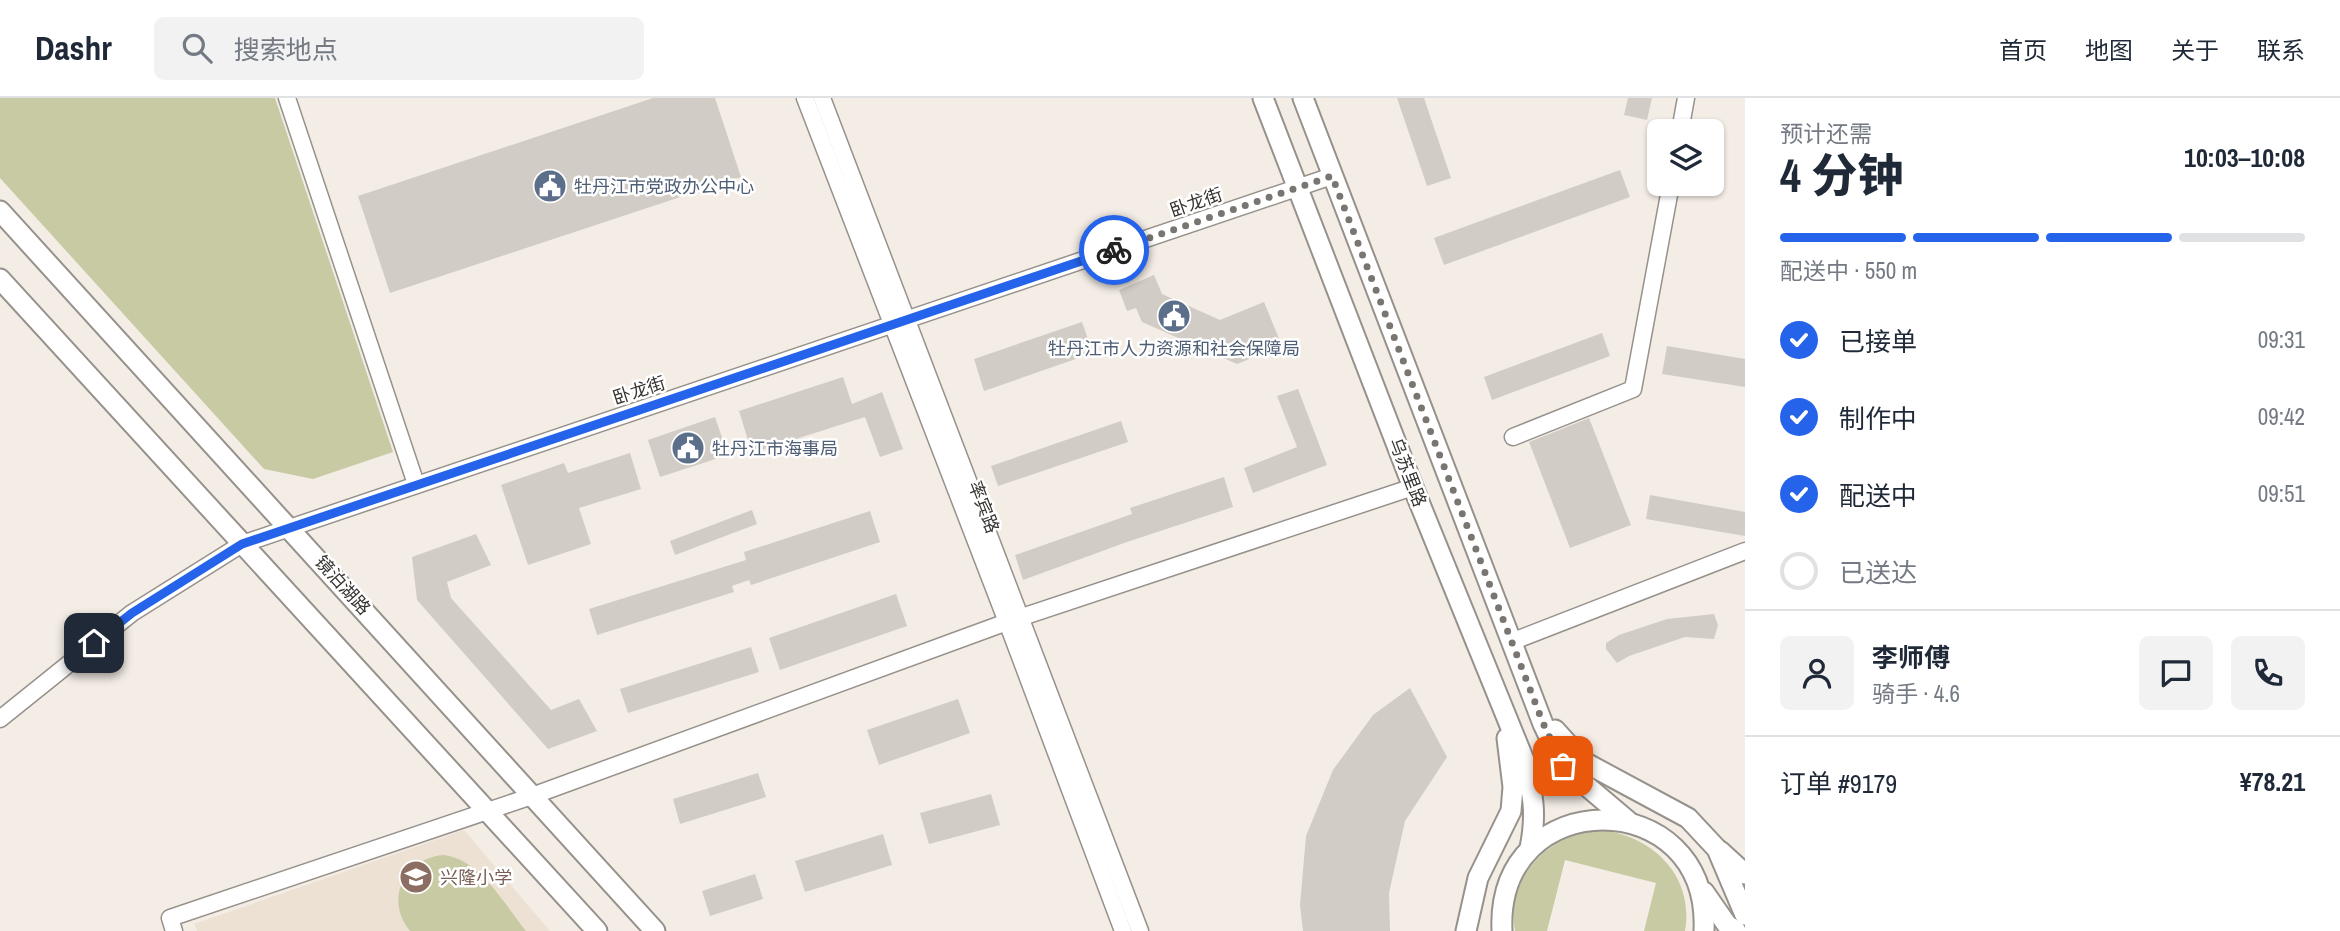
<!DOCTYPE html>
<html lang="zh">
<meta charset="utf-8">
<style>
:root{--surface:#fff;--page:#f2f2f3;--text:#1f2937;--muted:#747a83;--line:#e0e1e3;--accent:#2563eb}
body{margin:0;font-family:"Archivo Narrow","Noto Sans SC",sans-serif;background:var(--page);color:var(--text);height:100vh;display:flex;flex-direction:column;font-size:26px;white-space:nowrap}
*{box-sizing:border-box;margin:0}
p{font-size:23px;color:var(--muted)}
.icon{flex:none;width:38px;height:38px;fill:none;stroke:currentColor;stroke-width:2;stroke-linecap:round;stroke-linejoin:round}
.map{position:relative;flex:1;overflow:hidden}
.details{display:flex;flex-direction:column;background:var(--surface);width:595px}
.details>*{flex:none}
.controls{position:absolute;left:1647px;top:21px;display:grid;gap:14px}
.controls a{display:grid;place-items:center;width:77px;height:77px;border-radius:10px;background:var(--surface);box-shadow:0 2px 5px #0004;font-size:35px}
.pin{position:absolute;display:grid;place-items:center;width:60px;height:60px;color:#fff;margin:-30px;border-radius:14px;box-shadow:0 4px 10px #0006}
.courier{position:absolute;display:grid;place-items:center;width:70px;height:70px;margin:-35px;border:5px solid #2563eb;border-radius:50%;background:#fff;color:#222;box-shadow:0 2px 9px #0007}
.head em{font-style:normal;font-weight:800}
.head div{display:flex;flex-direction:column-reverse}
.head{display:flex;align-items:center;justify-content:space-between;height:119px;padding:0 35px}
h1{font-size:46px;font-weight:800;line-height:52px}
.bar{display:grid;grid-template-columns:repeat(4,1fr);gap:10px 7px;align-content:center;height:84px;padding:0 35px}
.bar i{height:9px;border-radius:5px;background:var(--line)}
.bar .active{background:var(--accent)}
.bar p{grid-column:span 4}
.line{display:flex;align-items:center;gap:18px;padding:0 35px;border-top:2px solid var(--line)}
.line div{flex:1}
.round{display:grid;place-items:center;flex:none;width:74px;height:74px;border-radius:10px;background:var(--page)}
ol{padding:0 35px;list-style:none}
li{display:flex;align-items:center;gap:21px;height:77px}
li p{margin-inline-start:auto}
li .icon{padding:7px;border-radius:50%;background:var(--accent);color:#fff;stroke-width:4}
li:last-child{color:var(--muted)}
li i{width:38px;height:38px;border:4px solid var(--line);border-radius:50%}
header{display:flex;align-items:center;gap:42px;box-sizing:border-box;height:98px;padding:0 35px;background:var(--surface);border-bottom:2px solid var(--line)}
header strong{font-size:33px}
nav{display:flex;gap:38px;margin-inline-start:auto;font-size:24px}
.search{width:490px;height:63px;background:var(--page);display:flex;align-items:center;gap:18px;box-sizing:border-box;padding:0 24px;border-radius:10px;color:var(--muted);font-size:26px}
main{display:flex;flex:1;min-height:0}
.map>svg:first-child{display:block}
</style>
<header>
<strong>Dashr</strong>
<div class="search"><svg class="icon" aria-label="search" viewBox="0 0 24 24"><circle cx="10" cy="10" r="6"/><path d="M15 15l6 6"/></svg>搜索地点</div>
<nav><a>首页</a><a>地图</a><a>关于</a><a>联系</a></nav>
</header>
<main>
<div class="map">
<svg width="1745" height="833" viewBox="0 0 1745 833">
<rect width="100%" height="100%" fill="#f4ede6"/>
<!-- built -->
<polygon fill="#ede1d4" points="464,732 550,833 197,833 194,826"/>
<!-- green -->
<g fill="#c7caa3">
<polygon points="0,0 275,0 393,354 313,381 264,371 0,80"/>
<path d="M 1598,732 C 1651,736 1695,777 1685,833 L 1644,833 L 1656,785 L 1565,762 L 1547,833 L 1515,833 C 1505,778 1548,738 1598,732 Z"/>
<path d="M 444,757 C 481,762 504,806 526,833 L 410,833 C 384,802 404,760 444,757 Z"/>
</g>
<!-- building -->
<g fill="#d1ccc5">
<polygon points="653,0 715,0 741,79 390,195 358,98"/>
<polygon points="1397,0 1424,0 1451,80 1427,88"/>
<polygon points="1628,0 1652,0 1647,22 1624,17"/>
<polygon points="1620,72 1630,99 1444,167 1434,140"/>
<polygon points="1154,177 1162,196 1220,222 1264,204 1282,248 1237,266 1142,224 1136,210 1127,213 1119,192"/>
<polygon points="1082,224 1093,255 984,293 974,261"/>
<polygon points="1602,235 1610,258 1492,302 1484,279"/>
<polygon points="1667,248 1745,261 1745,289 1662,276"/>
<polygon points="843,279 852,306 882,294 903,351 880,359 865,319 752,355 739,313"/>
<polygon points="1298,291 1327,367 1253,395 1244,370 1297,349 1277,298"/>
<polygon points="715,319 728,357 660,379 648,342"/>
<polygon points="1589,320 1631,427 1570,450 1529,344"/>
<polygon points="1121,323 1128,344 998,388 991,368"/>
<polygon points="630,355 641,391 579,410 591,446 528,467 501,387 564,365 568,375"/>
<polygon points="1224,379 1233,409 1127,444 1023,482 1015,457 1132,416 1130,410"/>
<polygon points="1650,397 1745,414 1745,438 1646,421"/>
<polygon points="752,412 757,426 675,457 670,443"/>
<polygon points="870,413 880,444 751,487 749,482 732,488 734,494 597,537 589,511 746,462 744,454"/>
<polygon points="476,436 491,467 447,484 451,500 551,612 579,601 597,633 548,651 417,502 412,459"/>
<polygon points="896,496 907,528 780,572 769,540"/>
<polygon points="1714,516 1718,527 1714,541 1685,539 1629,558 1617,565 1606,551 1606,545 1619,537 1667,521"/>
<polygon points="751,549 759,574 628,615 620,591"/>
<polygon points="1410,590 1447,659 1405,723 1389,795 1390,833 1303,833 1300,807 1306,738 1333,672 1373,617"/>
<polygon points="958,601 970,635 879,667 867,632"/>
<polygon points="758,675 766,699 680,726 673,701"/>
<polygon points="991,696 1000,727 929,746 920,715"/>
<polygon points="883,736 892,767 805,794 795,763"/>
<polygon points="755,776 763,801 710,818 702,793"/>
</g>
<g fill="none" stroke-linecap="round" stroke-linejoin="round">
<defs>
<g id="minor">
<polyline points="287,0 416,386"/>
<polyline points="805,0 1007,524 1123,833"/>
<polyline points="822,0 1140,833"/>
<polyline points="1680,33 1686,0"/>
<polyline points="1513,339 1633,291 1671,86"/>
<polyline points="1511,544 1745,453"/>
<polyline points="0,621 132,515 242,446 1332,78"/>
<polyline points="174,833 170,820 532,698 1007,524 1413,389"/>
</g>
<g id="major">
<path d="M 1263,0 L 1413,389 L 1524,662 C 1533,696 1537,715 1530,750"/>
<polyline points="1303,0 1543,626 1563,668 1628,723"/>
<polyline points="0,113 655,833"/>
<polyline points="0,181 597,833"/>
<polyline points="1555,632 1584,664 1688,720 1717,751 1745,817"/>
<polyline points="1720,753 1745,776"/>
<polyline points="1704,794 1727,827 1736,833"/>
<polyline points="1466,833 1478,780 1511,713 1513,689 1507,640"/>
<path d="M 1502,833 C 1495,685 1711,685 1704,833"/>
</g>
</defs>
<!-- minor casing -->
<use href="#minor" stroke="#97918b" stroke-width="19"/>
<!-- major casing -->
<use href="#major" stroke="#97918b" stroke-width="23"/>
<!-- minor -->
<use href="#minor" stroke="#fff" stroke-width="16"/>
<!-- major -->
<use href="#major" stroke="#fff" stroke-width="19"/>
</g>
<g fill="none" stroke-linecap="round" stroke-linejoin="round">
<!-- done -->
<polyline stroke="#797571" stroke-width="7" stroke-dasharray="0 12.6" points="1114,152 1332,78 1543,625 1563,668"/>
<!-- route -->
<polyline stroke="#2563eb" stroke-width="9" points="94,545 132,515 242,446 1114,152"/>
</g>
<!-- icons -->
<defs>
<symbol id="civic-disc" viewBox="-11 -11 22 22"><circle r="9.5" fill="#5c6f8a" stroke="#fff"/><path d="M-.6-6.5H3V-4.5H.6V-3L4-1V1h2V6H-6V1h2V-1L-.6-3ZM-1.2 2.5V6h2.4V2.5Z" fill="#fff"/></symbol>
<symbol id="school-disc" viewBox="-11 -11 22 22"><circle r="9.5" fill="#8d6e63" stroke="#fff"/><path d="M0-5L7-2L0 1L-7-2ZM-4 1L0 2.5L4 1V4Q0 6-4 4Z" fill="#fff"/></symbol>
</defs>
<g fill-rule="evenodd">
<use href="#civic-disc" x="531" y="69" width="38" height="38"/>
<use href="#civic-disc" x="1155" y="199" width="38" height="38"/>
<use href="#civic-disc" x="669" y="331" width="38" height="38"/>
<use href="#school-disc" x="397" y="760" width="38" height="38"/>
</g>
<g text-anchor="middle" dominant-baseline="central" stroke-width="5" stroke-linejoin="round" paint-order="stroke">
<!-- service labels -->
<g font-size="18" fill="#4e5e75" stroke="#fff" text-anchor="start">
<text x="574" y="88">牡丹江市党政办公中心</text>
<text x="1174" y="250" text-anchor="middle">牡丹江市人力资源和社会保障局</text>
<text x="712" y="350">牡丹江市海事局</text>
</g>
<!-- street labels -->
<g font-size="18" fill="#373532" stroke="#fff">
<text transform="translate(1196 104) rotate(-19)">卧龙街</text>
<text transform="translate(639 292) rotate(-18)">卧龙街</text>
<text transform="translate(1408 374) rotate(69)">乌苏里路</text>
<text transform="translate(984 409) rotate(69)">率宾路</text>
<text transform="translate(343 487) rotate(48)">镜泊湖路</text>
</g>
<!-- education labels -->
<g font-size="18" fill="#785e54" stroke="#fff" text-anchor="start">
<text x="440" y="779">兴隆小学</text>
</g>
</g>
</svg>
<div class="controls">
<a><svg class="icon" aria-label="layers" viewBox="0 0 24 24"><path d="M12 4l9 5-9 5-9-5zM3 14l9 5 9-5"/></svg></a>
</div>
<div class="pin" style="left:1563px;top:668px;background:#ea580c"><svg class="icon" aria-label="bag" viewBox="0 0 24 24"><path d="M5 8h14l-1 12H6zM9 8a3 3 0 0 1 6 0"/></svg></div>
<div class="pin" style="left:94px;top:545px;background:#1f2937"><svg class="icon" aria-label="home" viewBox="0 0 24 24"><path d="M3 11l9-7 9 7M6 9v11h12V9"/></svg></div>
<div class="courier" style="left:1114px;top:152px"><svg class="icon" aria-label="bike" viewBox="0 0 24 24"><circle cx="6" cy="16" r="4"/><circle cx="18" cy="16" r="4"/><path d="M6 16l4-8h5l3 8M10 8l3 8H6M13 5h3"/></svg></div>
</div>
<section class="details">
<div class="head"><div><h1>4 分钟</h1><p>预计还需</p></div><em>10:03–10:08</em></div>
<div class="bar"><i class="active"></i><i class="active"></i><i class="active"></i><i></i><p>配送中 · 550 m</p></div>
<ol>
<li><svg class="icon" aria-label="check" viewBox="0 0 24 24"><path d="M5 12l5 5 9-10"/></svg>已接单<p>09:31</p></li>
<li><svg class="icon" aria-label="check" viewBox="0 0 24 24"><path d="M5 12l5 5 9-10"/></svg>制作中<p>09:42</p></li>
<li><svg class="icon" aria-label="check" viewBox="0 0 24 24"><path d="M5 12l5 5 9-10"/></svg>配送中<p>09:51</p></li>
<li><i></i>已送达</li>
</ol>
<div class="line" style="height:126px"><a class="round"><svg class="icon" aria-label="person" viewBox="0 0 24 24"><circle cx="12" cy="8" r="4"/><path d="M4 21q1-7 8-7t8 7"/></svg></a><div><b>李师傅</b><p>骑手 · 4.6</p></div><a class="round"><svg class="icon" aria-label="chat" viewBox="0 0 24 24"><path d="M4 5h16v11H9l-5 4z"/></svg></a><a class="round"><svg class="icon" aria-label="phone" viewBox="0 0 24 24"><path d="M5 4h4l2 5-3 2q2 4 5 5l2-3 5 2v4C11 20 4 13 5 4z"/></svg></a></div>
<div class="line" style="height:91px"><div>订单 #9179</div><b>¥78.21</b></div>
</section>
</main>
